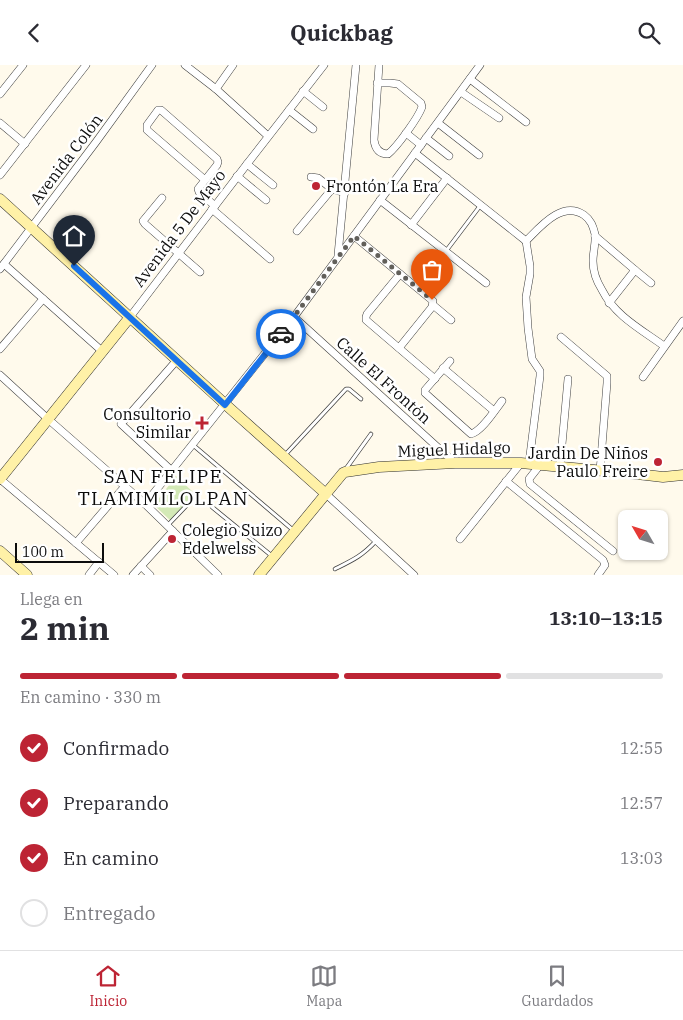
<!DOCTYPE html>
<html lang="es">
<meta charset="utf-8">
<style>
:root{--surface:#fff;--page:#f2f2f3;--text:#2b2b33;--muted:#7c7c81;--line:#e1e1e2;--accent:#bd2434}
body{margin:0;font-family:"IBM Plex Serif",serif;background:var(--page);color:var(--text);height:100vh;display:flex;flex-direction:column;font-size:19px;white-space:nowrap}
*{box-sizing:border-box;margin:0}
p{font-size:16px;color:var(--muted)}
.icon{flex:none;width:28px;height:28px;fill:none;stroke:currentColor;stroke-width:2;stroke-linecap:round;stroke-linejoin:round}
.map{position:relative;height:510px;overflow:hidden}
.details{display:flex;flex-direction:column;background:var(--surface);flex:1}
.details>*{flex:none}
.needle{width:32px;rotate:309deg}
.fabs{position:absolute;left:618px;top:445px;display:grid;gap:10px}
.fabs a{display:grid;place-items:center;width:50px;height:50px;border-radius:8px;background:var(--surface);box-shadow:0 1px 4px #0004;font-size:25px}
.scale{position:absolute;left:15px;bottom:12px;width:89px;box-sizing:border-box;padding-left:5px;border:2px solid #0c0c0c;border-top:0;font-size:14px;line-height:18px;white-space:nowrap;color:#0c0c0c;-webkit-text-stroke:4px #fff;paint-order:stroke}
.pin{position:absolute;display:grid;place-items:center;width:42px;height:42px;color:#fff;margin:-51px -21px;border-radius:50% 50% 50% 0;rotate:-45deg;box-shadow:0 0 5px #0007}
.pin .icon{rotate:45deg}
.courier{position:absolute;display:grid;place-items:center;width:50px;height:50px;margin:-25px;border:4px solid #1a73e8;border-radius:50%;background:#fff;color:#222;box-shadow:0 1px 6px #0007}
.headline em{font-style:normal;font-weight:700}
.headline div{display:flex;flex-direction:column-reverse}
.headline{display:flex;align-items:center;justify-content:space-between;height:85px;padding:0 20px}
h1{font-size:32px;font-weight:700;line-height:38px}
.bar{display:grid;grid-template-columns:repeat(4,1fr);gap:8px 5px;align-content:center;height:60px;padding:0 20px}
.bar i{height:6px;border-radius:4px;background:var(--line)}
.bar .selected{background:var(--accent)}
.bar p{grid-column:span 4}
ol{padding:0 20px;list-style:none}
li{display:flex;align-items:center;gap:15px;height:55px}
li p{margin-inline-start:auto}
li .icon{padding:5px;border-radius:50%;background:var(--accent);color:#fff;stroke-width:4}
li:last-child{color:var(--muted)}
li i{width:28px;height:28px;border:2px solid var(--line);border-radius:50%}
header{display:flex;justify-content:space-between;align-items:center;height:65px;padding:0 20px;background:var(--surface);font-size:22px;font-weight:700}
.dock{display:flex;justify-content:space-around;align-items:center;height:70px;border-top:1px solid var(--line);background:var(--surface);font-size:14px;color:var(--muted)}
.dock a{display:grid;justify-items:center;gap:2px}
.dock .selected{color:var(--accent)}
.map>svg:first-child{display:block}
</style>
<header><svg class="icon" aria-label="back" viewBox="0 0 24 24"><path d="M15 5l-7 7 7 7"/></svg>Quickbag<svg class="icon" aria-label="search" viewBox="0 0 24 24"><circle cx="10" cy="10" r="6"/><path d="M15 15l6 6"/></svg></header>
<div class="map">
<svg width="683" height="510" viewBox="0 0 683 510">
<rect width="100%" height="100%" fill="#fffaec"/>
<!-- green -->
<polygon fill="#d3e9b6" points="176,411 195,429 171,456 154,440"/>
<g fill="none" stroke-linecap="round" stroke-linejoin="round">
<defs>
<g id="lane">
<polyline points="446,186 480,141"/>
<polyline points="193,380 293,465"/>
<polyline points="284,391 346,324 349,324 361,334"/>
<polyline points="345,405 371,369"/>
<polyline points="212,442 272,491"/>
<polyline points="167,461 187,440"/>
<path d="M 335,504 C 353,495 362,491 376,476"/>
</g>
<g id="street">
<polyline points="185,0 216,24 268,71"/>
<polyline points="470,14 526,57"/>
<path d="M 377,18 L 390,18 L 398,19 L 421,38 L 422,42 C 418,53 397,82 388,89 C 379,89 375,83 374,75 L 379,0"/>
<polyline points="216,24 233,0"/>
<polyline points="303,26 323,42"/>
<polyline points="461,27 499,53"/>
<polyline points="0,29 23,0"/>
<polyline points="289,45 313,64"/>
<polyline points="0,58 25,79"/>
<polyline points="438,58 479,90"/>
<polyline points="406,68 421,80"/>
<polyline points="426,73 449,91"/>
<polyline points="415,88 526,176"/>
<polyline points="247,99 273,120"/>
<polyline points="0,110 86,0"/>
<polyline points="237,111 266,135"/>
<polyline points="311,112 318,113 332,124 345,128"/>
<polyline points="205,115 147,65 147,60 158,45 161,45 217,94 218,97 217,100 198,124 199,127 215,141"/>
<polyline points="162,133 143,156 145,159 200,207"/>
<polyline points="380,135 486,218"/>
<polyline points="212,144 270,194"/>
<polyline points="411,160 447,113"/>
<polyline points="297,166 332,124"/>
<polyline points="354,171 433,236 432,242 399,283"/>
<polyline points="595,171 635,205 609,238"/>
<path d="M 526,176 C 540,162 562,135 584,150 C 591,155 593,161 595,169 C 596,178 593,187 593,196 C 593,206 597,217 602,225 C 615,251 642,265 664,281"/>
<polyline points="526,176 530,201 530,209 526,232 528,263 532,294 540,306 540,311 529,398"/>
<polyline points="338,190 356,0"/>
<polyline points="4,199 103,287"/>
<polyline points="0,204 96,77 152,0"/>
<polyline points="635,205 651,218"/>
<polyline points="400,209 367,249 366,252 366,255 435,314"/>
<polyline points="433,240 451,255"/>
<polyline points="130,252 247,99 324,0"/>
<polyline points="294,252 455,398"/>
<polyline points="561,272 607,311 607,318 600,406"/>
<polyline points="0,284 43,234"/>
<path d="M 450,296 L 425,325 L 425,328 L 471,369 C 482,366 495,345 502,336"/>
<polyline points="443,303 494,346"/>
<polyline points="0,310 48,354 145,439 218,510"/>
<polyline points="643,312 683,256"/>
<polyline points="540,400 529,414 530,419 613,486"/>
<polyline points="560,401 568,314"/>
<polyline points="172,406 121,359 177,295"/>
<polyline points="0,414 114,510"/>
<polyline points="506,416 603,495 605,500 598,510"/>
<polyline points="326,429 414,510"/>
<polyline points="145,439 294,252 480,0"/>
<polyline points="460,474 521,398"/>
<polyline points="76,478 125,421"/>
<polyline points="141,501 150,510"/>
<polyline points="89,510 99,497"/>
<polyline points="133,510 173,466"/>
</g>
<g id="secondary">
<polyline points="0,134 225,339 326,429"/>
<polyline points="0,414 130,252"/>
<polyline points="0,486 27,510"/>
<polyline points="259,510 343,408 345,407 379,402 455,398 521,398 646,410 663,412 683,410"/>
</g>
</defs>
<!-- lane casing -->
<use href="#lane" stroke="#3f3f3f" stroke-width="4.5"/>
<!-- street casing -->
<use href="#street" stroke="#3f3f3f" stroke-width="8"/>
<!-- secondary casing -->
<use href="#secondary" stroke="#2e2e2e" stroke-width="11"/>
<!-- lane -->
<use href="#lane" stroke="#fff" stroke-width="3"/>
<!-- street -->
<use href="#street" stroke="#fff" stroke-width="7"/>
<!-- secondary -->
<use href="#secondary" stroke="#fff1a7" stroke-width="10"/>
</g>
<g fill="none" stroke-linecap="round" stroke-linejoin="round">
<!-- done -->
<polyline stroke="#615f5a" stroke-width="5" stroke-dasharray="0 9" points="281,269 354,171 432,235"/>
<!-- route -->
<polyline stroke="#1a73e8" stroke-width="6" points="74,201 225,340 281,269"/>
</g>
<!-- markers -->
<g fill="#bd2434" stroke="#fff" stroke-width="2">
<circle cx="316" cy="121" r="5"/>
<path d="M199.5 350.5h5v5h5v5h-5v5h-5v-5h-5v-5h5z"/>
<circle cx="658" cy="397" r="5"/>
<circle cx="172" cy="474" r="5"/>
</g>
<g text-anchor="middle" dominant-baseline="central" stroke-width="5" stroke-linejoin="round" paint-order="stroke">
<!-- street labels -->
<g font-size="16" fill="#0c0c0c" stroke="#fff">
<text transform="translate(66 94) rotate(-53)">Avenida Colón</text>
<text transform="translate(179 163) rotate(-53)">Avenida 5 De Mayo</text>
<text transform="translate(384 315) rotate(42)">Calle El Frontón</text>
<text transform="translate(454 384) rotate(-2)">Miguel Hidalgo</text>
</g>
<!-- poi labels -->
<g font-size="16" fill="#0c0c0c" stroke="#fff" text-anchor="start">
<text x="326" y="121">Frontón La Era</text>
<text x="191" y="349" text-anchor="end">Consultorio<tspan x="191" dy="18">Similar</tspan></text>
<text x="648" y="388" text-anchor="end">Jardin De Niños<tspan x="648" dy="18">Paulo Freire</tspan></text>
<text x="182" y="465">Colegio Suizo<tspan x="182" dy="18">Edelwelss</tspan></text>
</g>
<!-- quarter labels -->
<g font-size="19" letter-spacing="1" fill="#0c0c0c" stroke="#fff">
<text x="163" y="411">SAN FELIPE<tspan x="163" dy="22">TLAMIMILOLPAN</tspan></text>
</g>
</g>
</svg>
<div class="fabs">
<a><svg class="needle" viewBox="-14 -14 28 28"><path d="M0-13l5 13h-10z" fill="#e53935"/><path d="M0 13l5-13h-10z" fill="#7c7c81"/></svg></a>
</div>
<div class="scale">100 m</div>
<div class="pin" style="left:432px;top:235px;background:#ea580c"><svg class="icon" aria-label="bag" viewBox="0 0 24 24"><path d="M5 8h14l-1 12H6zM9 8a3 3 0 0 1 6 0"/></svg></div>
<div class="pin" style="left:74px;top:201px;background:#1f2937"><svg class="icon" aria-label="home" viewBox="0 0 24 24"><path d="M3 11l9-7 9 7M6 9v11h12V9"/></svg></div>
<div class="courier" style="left:281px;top:269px"><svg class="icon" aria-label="car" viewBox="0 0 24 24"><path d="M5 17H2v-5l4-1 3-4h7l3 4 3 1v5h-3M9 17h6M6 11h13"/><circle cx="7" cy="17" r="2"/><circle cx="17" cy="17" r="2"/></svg></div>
</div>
<section class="details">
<div class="headline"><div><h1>2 min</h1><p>Llega en</p></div><em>13:10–13:15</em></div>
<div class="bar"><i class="selected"></i><i class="selected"></i><i class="selected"></i><i></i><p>En camino · 330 m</p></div>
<ol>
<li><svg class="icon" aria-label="check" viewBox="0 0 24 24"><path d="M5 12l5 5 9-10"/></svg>Confirmado<p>12:55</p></li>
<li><svg class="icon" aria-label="check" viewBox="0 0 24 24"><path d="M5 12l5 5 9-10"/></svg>Preparando<p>12:57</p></li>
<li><svg class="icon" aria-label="check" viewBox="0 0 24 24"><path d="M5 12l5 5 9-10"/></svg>En camino<p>13:03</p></li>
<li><i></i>Entregado</li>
</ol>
</section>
<nav class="dock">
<a class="selected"><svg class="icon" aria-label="home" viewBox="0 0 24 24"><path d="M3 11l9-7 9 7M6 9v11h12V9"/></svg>Inicio</a>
<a><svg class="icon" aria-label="map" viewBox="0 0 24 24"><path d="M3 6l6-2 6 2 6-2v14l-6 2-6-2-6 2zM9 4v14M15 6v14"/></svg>Mapa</a>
<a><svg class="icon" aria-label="saved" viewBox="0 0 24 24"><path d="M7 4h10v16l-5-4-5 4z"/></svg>Guardados</a>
</nav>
